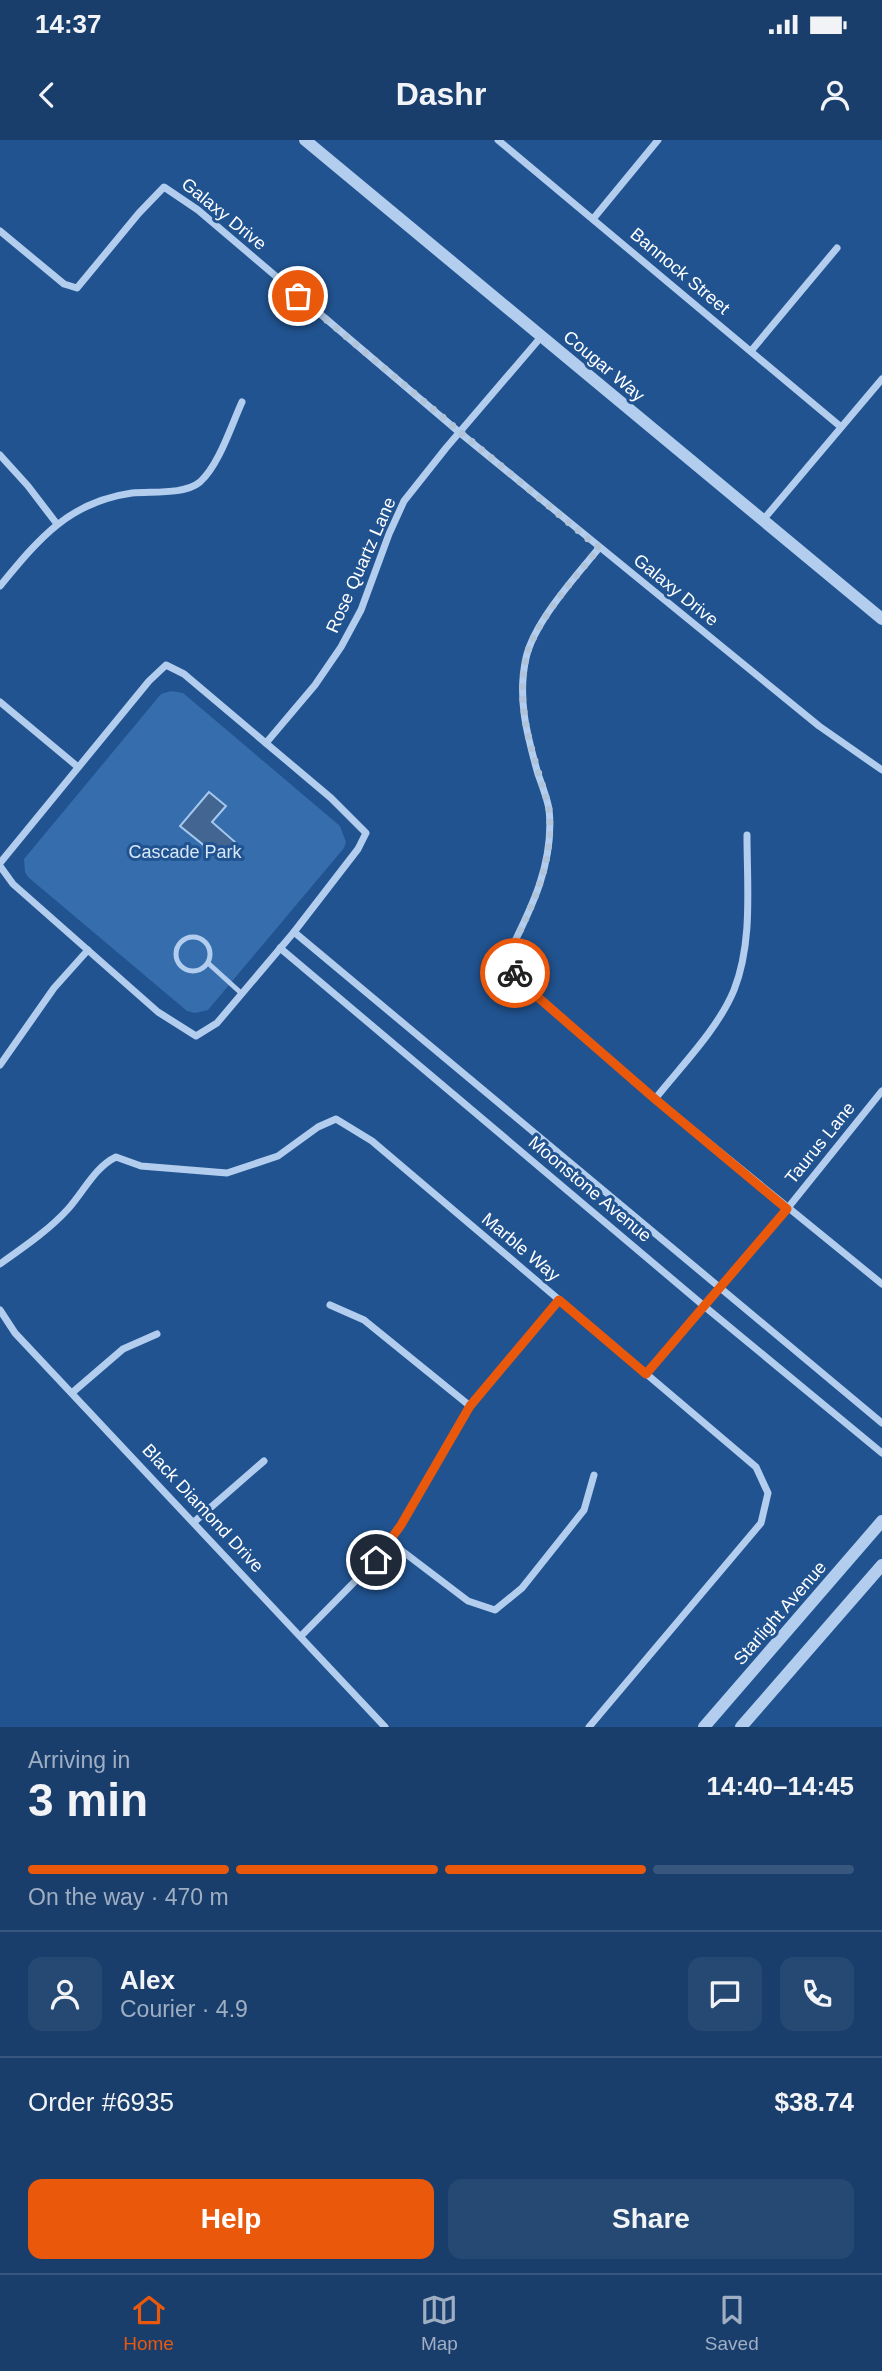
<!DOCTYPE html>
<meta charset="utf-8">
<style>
:root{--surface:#193e6c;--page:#264974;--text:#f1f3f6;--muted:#9faec2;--line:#37577f;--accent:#ea580c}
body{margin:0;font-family:Helvetica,sans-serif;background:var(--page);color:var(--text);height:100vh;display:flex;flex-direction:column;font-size:26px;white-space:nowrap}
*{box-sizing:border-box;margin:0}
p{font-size:23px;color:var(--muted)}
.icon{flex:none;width:38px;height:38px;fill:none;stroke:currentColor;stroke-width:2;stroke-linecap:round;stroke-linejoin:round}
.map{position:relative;height:1587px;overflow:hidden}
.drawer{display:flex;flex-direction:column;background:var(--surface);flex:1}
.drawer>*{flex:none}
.pin{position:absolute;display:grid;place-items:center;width:60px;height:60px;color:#fff;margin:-30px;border:4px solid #fff;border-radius:50%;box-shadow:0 2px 7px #0007}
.courier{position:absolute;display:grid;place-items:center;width:70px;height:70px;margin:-35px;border:5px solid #ea580c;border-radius:50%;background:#fff;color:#222;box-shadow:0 2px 9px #0007}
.headline em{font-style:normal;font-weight:700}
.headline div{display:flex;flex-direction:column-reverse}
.headline{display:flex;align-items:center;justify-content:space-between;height:119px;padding:0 28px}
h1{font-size:46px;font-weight:700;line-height:52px}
.bar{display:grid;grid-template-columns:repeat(4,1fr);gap:10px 7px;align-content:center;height:84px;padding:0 28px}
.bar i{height:9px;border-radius:5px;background:var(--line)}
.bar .on{background:var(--accent)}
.bar p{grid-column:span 4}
.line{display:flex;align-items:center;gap:18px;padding:0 28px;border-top:2px solid var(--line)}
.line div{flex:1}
.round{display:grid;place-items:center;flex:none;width:74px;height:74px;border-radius:14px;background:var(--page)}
.cta{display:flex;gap:14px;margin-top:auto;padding:14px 28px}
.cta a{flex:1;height:80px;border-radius:14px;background:var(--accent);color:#fff;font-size:28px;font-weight:700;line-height:80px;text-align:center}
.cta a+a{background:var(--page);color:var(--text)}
.status{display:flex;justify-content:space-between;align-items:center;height:49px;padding:0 35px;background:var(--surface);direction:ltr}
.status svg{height:19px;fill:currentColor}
header{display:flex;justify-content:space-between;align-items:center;height:91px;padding:0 28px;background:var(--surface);font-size:32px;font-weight:700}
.tab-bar{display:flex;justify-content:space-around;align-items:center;height:98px;border-top:2px solid var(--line);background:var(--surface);font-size:19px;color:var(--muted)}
.tab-bar a{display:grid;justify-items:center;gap:4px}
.tab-bar .on{color:var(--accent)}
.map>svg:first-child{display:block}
</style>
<div class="status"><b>14:37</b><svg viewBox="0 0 49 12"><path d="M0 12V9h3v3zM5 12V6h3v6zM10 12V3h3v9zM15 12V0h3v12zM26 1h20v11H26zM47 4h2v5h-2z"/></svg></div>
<header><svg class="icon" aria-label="back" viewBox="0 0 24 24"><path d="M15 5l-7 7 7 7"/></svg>Dashr<svg class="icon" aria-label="person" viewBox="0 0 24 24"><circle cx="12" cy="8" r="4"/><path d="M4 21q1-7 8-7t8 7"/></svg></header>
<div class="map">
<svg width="882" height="1587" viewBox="0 0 882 1587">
<rect width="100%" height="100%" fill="#215390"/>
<!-- green -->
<polygon fill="#356dad" points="171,551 183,553 340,686 346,702 344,708 208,870 195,873 187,871 28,737 25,732 24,719 161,554"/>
<!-- water -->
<polygon fill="#426691" stroke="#a6c8ee" stroke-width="2" points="209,652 226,666 212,682 235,702 221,719 180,686"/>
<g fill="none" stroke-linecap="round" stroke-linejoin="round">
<!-- service -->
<g stroke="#b2cded" stroke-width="5">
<circle cx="193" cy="814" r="17"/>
<polyline points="208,823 241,853"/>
</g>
<!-- minor -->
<g stroke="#b2cded" stroke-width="7">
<polyline points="498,0 841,287"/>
<polyline points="593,79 658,0"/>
<polyline points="0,91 64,144 77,148 139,73 164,47 198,70 459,292 819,586 882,630"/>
<polyline points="751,211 837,108"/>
<polyline points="0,315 28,346 57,384"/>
<polyline points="763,380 882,239"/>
<path d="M 599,408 C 576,436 534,482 526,518 C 517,558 527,595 538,634 C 542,645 547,658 549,669 C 555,725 529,773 505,821 L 525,846 L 655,959 L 882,1144"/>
<path d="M 0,446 C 38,400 68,362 132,353 C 152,351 184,355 200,342 C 219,325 231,286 242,262"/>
<polyline points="0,562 78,627"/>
<polyline points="266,603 315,545 341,507 361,470 389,394 404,361 446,308 541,197"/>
<polyline points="0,723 149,541 166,525 184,534 331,658 366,693 358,709 294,792 217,883 196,896 158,872 13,744 0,726"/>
<polyline points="294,792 882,1283"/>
<polyline points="280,808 704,1166 882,1313"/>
<polyline points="0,925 54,848 88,810"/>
<path d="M 655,959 C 681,926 718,889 734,850 C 753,802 747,746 747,695"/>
<path d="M 0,1124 C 24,1107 49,1090 68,1069 C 84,1051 95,1027 116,1017 L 141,1026 L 227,1033 L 278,1016 L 318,987 L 336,979 L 372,1001 L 756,1327 L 768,1353 L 761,1383 L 589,1587"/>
<polyline points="330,1165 364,1180 470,1266"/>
<polyline points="0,1170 15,1193 385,1587"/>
<polyline points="646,1234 787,1069 882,951"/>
<polyline points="73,1252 123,1209 157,1194"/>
<polyline points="194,1382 264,1321"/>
<polyline points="389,1401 468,1461 495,1470 522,1448 584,1370 594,1335"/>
<polyline points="301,1496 376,1420 401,1385 470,1266 559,1160"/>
</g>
<!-- tertiary -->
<g stroke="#b2cded" stroke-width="12">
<polyline points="305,0 882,479"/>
<polyline points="704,1587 882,1381"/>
<polyline points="741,1587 882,1425"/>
</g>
</g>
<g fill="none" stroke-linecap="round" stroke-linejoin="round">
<!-- done -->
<path stroke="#b1c3d8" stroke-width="7" stroke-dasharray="0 12.6" d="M 298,156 L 599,408 C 576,437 534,482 526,518 C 517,558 527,595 539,634 C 542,645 547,658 549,670 C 555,725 529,773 505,821 L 515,833"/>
<!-- route -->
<polyline stroke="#ea580c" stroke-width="9" points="376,1420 401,1385 470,1266 559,1160 646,1234 787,1069 655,959 525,846 515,833"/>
</g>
<g text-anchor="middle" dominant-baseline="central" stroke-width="6" stroke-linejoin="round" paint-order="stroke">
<!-- street labels -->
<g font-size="18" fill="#fff" stroke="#215390">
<text transform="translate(224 74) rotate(39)">Galaxy Drive</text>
<text transform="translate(680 131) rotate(40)">Bannock Street</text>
<text transform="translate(604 226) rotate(40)">Cougar Way</text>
<text transform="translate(361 425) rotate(-66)">Rose Quartz Lane</text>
<text transform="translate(676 450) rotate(39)">Galaxy Drive</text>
<text transform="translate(820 1003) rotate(-51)">Taurus Lane</text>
<text transform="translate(590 1049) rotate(40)">Moonstone Avenue</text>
<text transform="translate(521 1107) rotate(40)">Marble Way</text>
<text transform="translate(203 1368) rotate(47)">Black Diamond Drive</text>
<text transform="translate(780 1473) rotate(-49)">Starlight Avenue</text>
</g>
<!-- park labels -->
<g font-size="18" fill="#d7e7f9" stroke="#215390">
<text x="185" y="712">Cascade Park</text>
</g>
</g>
</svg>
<div class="pin" style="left:298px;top:156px;background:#ea580c"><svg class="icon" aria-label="bag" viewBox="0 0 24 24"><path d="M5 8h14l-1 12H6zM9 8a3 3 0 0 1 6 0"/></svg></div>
<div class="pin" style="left:376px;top:1420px;background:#1f2937"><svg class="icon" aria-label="home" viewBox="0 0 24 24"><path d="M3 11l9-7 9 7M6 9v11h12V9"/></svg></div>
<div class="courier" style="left:515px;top:833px"><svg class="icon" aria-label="bike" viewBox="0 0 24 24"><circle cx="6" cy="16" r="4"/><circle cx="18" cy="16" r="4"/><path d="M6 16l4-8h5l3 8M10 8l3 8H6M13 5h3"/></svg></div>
</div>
<section class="drawer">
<div class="headline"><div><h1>3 min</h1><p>Arriving in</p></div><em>14:40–14:45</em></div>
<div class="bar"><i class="on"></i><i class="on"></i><i class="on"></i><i></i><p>On the way · 470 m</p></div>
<div class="line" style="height:126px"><a class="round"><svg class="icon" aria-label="person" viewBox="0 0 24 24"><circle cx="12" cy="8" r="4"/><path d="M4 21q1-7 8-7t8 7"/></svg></a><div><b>Alex</b><p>Courier · 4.9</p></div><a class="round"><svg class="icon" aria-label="chat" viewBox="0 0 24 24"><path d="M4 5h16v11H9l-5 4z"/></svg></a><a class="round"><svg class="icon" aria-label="phone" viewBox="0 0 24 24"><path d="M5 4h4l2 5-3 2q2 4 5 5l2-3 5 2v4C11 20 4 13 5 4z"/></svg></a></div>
<div class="line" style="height:91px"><div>Order #6935</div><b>$38.74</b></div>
<div class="cta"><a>Help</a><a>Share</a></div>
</section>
<nav class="tab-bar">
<a class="on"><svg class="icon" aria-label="home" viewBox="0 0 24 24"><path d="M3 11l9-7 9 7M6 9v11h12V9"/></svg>Home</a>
<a><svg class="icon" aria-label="map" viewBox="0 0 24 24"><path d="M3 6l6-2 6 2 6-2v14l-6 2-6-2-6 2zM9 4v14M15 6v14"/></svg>Map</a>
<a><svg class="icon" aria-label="saved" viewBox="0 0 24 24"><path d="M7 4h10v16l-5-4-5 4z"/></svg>Saved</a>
</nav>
